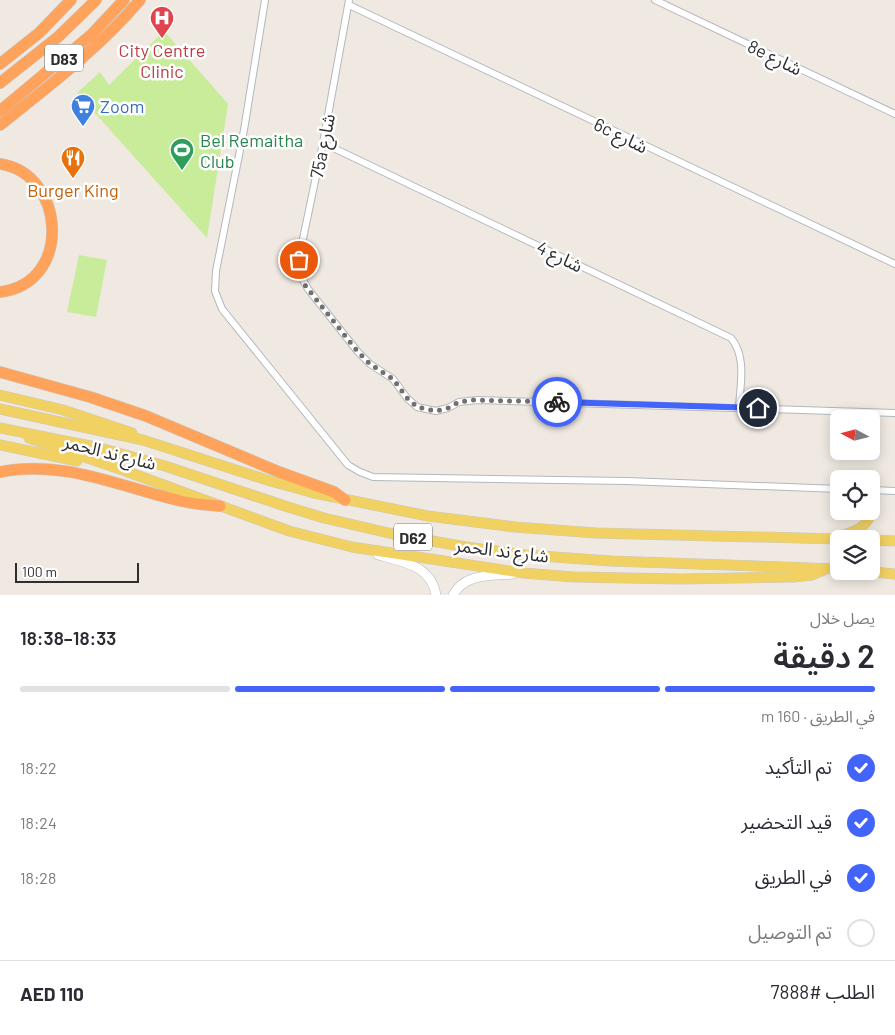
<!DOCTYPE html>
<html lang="ar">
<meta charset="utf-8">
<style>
:root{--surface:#fff;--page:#f2f2f3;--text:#2b2b33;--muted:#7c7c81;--line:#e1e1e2;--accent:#4264fb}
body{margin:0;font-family:Barlow,"Noto Sans Arabic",sans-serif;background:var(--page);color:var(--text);direction:rtl;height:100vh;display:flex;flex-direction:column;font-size:19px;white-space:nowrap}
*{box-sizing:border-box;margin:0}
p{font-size:16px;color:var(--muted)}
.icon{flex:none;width:28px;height:28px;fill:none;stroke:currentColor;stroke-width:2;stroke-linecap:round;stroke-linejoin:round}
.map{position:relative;height:595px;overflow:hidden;direction:ltr}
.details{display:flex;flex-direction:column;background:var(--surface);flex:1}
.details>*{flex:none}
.needle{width:32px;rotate:277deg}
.controls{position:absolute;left:830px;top:410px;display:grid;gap:10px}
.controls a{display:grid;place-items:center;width:50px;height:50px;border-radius:8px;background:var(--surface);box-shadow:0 2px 12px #0003;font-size:25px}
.scale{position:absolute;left:15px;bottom:12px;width:124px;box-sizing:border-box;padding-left:5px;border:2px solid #2e2e2e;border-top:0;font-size:14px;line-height:18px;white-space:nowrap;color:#2e2e2e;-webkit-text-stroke:4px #fff;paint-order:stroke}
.pin{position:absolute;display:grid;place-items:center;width:42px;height:42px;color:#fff;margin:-21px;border:2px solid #fff;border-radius:50%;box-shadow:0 1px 5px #0007}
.courier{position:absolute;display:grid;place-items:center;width:50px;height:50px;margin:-25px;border:4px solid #4264fb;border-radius:50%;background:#fff;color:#222;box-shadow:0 1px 6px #0007}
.headline em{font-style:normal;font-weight:600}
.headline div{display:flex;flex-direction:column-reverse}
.headline{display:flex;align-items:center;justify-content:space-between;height:85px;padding:0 20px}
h1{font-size:32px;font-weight:600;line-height:38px}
.bar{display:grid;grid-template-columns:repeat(4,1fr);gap:8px 5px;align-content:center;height:60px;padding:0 20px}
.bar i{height:6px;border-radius:4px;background:var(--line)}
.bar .on{background:var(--accent)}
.bar p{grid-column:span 4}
.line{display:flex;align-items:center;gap:12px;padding:0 20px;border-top:1px solid var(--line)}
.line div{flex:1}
ol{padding:0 20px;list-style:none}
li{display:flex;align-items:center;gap:15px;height:55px}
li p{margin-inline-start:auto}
li .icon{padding:5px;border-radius:50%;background:var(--accent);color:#fff;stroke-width:4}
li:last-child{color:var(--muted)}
li i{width:28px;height:28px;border:2px solid var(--line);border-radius:50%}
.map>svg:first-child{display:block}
</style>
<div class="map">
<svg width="895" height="595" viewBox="0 0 895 595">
<rect width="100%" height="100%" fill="#efe9e1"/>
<!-- pitch -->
<g fill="#c9ec9a">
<polygon points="164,31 228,104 207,238 77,93 100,72 109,85"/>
<polygon points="79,255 107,260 96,317 67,312"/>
</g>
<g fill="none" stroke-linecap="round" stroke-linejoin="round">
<defs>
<g id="street">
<polyline points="265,0 244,130 216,271 215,291 222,309 348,465 360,472 373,477 627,481 839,489"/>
<polyline points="349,0 323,143 300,253 299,266 302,278 308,289 358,352 370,364 393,379 407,398 417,407 436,411 448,408 459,402 478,400 895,413"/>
<polyline points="655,0 895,114"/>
<polyline points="349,5 895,264"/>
<path d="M 323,143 L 731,338 C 747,357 740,385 739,408"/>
<polyline points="871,490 895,491"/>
</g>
<g id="secondary">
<path d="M 378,555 C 403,562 431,565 436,595"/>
<path d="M 453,595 C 465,573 491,576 513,574"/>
</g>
<g id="primary">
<polyline points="0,395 63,410 132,433"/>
<polyline points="0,409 143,440 267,480 314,493 428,516 515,527 596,533 839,539"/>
<polyline points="0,428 100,448 165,466 288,507 324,518 393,534 466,547 526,555 611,561 839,569"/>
<polyline points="29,438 120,469 289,531 352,547 523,573 574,577 680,579 794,577 812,575 824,570"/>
<polyline points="0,445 77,461"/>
<path d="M 833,539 C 849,533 868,530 871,511"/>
<polyline points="871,540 895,541"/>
<polyline points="863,571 895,574"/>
</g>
<g id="highway">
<polyline points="0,64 39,33 71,0"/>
<polyline points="0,83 58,37 96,0"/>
<polyline points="0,111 91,35 124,0"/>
<path d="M 0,125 C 49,86 99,48 140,0"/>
<path d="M 0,164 C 65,173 74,283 0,292"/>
<polyline points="0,372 90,397 146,416 279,472 334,492 345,500"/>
<path d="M 0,472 C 64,459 120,487 181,501 C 194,504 207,505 220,506"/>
</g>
</defs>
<!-- street casing -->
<use href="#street" stroke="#b4b7c1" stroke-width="8"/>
<!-- secondary casing -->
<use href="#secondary" stroke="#b4b7c1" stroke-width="10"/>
<!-- primary casing -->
<use href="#primary" stroke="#c9c9c9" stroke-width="11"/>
<!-- highway casing -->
<use href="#highway" stroke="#c9c9c9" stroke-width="12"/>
<!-- street -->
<use href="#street" stroke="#fff" stroke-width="6"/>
<!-- secondary -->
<use href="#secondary" stroke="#fff" stroke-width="9"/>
<!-- primary -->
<use href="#primary" stroke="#f2d163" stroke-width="10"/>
<!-- highway -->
<use href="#highway" stroke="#ffa35c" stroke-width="11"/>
</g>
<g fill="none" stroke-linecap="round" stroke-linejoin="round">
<!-- done -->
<polyline stroke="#726f6d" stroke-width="5" stroke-dasharray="0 9" points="299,260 300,272 304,284 358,352 370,364 393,379 407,398 417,407 436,411 448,408 459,402 472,400 557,402"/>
<!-- route -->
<polyline stroke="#4264fb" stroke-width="6" points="557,402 758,408"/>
</g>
<!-- icons -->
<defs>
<symbol id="hospital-pin" viewBox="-11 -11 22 30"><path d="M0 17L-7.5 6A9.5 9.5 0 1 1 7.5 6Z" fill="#e0444e" stroke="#fff"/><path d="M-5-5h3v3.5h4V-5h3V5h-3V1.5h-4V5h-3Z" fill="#fff"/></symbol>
<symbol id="supermarket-pin" viewBox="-11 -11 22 30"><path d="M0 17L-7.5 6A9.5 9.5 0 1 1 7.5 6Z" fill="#3f7fe0" stroke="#fff"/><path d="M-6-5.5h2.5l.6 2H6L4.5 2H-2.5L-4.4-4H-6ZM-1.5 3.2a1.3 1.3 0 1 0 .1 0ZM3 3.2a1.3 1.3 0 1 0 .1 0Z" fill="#fff"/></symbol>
<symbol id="stadium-pin" viewBox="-11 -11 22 30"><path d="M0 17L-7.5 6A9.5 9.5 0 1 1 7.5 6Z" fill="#2e9e5b" stroke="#fff"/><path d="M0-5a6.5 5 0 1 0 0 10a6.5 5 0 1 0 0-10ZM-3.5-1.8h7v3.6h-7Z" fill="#fff"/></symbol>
<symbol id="restaurant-pin" viewBox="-11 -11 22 30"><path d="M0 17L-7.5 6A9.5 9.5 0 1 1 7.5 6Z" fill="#e8710a" stroke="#fff"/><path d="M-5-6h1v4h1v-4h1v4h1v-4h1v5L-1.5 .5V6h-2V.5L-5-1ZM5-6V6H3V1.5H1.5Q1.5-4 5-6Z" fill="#fff"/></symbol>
</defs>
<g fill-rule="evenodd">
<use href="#hospital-pin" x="148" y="4" width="28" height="38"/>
<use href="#supermarket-pin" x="69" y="92" width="28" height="38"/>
<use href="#stadium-pin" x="168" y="136" width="28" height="38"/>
<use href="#restaurant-pin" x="59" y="144" width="28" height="38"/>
</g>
<g text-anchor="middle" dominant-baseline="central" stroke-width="5" stroke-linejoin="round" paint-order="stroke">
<!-- shield labels -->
<g fill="#fff" stroke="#6d6d6d" stroke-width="1">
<rect x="45" y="44.5" width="38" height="27" rx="4"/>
<rect x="394" y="523.5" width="38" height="27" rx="4"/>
</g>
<g font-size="16" font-weight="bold" fill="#2e2e2e">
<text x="64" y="58">D83</text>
<text x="413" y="537">D62</text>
</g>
<!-- health labels -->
<g font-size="18" fill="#be3a42" stroke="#fff">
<text x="162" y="50">City Centre<tspan x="162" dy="21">Clinic</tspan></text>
</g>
<!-- street labels -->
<g font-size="18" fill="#2e2e2e" stroke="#fff">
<text transform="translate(775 57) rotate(26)">8e شارع</text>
<text transform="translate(621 135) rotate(26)">6c شارع</text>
<text transform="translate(322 146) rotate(-79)">75a شارع</text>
<text transform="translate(560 256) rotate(26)">شارع 4</text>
<text transform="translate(110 452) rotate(14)">شارع ند الحمر</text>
<text transform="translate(502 550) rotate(7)">شارع ند الحمر</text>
</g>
<!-- shop labels -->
<g font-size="18" fill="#366cbe" stroke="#fff" text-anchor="start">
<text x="100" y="106">Zoom</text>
</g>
<!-- leisure labels -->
<g font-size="18" fill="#27864d" stroke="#fff" text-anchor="start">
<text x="200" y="140">Bel Remaitha<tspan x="200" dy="21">Club</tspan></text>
</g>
<!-- food labels -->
<g font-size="18" fill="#c56008" stroke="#fff">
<text x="73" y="190">Burger King</text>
</g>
</g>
</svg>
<div class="controls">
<a><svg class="needle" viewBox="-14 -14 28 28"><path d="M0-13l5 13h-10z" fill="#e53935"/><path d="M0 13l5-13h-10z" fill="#7c7c81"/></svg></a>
<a><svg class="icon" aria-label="locate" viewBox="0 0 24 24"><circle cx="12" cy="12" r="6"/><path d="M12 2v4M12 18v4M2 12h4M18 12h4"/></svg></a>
<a><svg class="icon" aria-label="layers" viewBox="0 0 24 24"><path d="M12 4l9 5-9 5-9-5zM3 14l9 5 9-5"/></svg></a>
</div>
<div class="scale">100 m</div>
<div class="pin" style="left:299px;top:260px;background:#ea580c"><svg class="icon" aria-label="bag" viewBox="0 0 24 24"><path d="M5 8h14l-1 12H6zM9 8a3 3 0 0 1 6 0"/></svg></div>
<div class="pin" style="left:758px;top:408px;background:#1f2937"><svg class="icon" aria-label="home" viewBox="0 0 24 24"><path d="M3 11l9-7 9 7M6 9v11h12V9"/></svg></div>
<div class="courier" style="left:557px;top:402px"><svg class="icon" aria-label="bike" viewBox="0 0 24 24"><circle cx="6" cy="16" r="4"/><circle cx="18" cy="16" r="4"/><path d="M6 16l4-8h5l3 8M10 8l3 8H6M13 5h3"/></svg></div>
</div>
<section class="details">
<div class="headline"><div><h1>2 دقيقة</h1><p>يصل خلال</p></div><em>18:33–18:38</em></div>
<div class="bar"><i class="on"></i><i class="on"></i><i class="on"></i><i></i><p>في الطريق · 160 m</p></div>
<ol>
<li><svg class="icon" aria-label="check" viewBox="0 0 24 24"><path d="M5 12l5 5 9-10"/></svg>تم التأكيد<p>18:22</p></li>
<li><svg class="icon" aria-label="check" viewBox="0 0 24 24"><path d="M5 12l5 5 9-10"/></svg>قيد التحضير<p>18:24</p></li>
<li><svg class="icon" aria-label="check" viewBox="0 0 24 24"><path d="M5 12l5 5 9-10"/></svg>في الطريق<p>18:28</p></li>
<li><i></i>تم التوصيل</li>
</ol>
<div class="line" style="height:65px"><div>الطلب #7888</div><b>AED 110</b></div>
</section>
